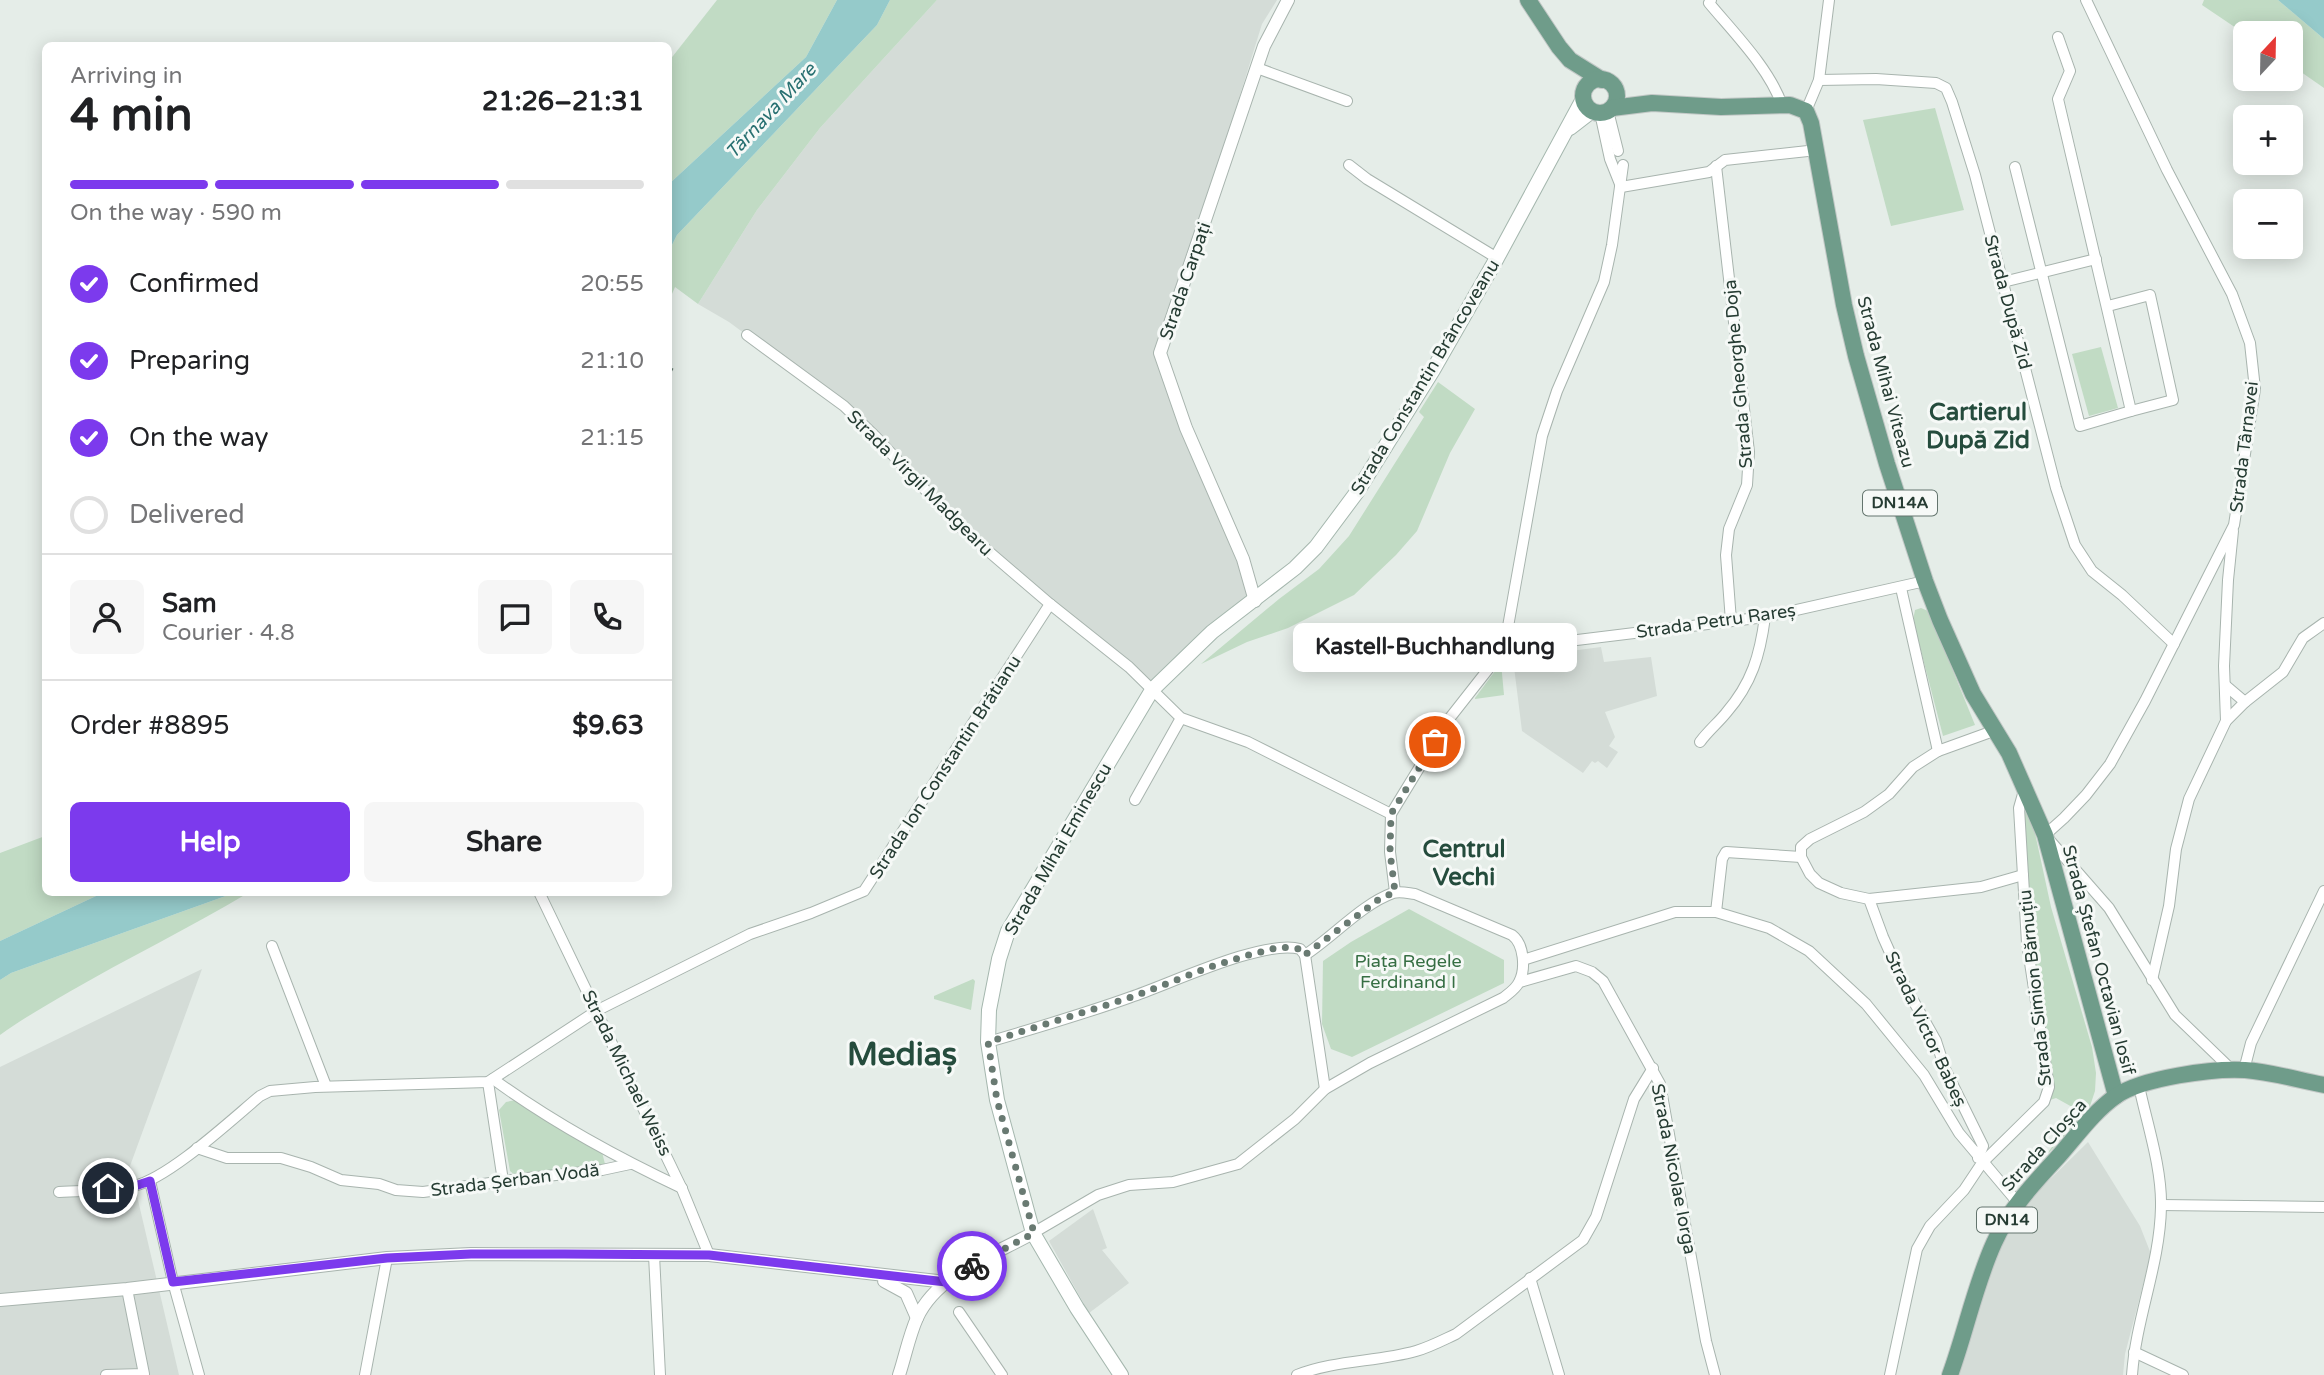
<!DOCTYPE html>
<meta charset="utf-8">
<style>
:root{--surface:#fff;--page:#f6f6f6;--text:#202124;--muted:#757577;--line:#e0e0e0;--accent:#7c3aed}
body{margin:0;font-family:"Varela Round",sans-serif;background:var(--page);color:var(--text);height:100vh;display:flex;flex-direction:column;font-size:26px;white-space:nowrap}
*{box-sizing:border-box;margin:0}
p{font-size:23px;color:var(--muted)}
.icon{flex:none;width:38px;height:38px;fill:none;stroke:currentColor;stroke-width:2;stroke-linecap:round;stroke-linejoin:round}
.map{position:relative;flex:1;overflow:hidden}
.details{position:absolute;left:42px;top:42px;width:630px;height:854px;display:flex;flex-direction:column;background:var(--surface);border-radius:10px;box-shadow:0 4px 18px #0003}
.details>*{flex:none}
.needle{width:46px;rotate:22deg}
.fabs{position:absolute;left:2233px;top:21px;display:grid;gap:14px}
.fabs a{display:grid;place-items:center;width:70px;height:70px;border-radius:10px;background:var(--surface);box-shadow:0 4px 18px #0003;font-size:35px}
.pin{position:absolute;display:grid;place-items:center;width:60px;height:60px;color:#fff;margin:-30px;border:4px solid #fff;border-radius:50%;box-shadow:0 2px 7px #0007}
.courier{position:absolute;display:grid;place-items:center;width:70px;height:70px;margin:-35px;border:5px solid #7c3aed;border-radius:50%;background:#fff;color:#222;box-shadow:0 2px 9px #0007}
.bubble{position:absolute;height:49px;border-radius:10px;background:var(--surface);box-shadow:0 4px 18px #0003;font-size:23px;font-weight:700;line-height:49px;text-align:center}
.summary em{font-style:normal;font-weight:700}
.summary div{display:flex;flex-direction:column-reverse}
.summary{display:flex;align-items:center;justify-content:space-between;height:119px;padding:0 28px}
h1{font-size:46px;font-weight:700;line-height:52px}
.bar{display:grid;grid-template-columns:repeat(4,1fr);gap:10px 7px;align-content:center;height:84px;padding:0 28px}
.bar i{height:9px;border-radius:5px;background:var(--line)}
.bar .selected{background:var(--accent)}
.bar p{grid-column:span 4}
.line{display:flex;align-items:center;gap:18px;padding:0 28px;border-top:2px solid var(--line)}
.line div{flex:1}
.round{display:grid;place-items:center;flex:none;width:74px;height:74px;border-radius:10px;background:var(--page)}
ol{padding:0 28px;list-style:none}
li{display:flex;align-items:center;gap:21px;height:77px}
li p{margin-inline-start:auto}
li .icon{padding:7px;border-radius:50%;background:var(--accent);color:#fff;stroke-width:4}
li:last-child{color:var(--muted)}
li i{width:38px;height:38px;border:4px solid var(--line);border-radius:50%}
.button{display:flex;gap:14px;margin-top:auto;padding:14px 28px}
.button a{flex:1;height:80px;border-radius:10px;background:var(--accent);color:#fff;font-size:28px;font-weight:700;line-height:80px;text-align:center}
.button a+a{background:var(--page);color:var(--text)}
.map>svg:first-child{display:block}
</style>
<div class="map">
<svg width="2324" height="1375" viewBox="0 0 2324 1375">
<rect width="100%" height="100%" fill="#e5ede8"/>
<!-- built -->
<g fill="#d4dcd7">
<polygon points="937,0 1277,0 1262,24 1160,353 1255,601 1152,690 988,552 875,436 768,351 729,322 698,304 757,210 820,128"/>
<polygon points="1601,647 1604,662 1651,657 1657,696 1605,712 1615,737 1609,746 1618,752 1607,768 1598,761 1595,763 1592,761 1583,773 1522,731 1513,659 1531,657 1532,661 1564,657 1563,652"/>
<polygon points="202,969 130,1166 179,1375 0,1375 0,1067"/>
<polygon points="2088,1142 2140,1226 2151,1254 2125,1354 2123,1375 1958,1375 1994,1259 2025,1204"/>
<polygon points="1093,1209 1107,1248 1102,1250 1129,1283 1089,1313 1049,1241"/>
</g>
<!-- green -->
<g fill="#c1dbc4">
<polygon points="717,0 837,0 806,57 669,184 669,61"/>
<polygon points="890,0 937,0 820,128 757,210 698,304 675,287 669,301 669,251 677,235 877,25"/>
<polygon points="2204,0 2278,0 2324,39 2324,88 2291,65 2291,33 2245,34 2202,5"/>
<polygon points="1935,108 1964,210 1891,226 1863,120"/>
<polygon points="2101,347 2118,408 2089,416 2072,354"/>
<polygon points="1438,382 1475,409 1450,453 1417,531 1396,555 1354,595 1288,628 1247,642 1201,664 1279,599 1319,569 1349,536 1424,417 1419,412"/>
<polygon points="1921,608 1928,611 1932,619 1975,725 1943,736 1913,620 1915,610"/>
<polygon points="1501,663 1504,695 1475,699 1475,698"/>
<polygon points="2025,787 2051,907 2092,1047 2096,1073 2095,1091 2089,1109 2043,1159 2064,1131 2074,1108 2056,1098 2044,1102 2049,1087 2027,943 2019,808"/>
<polygon points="45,836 46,892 110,893 96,896 0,941 0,853"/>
<path d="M 234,893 L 248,893 C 189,928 128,958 69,992 C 45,1006 22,1019 0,1035 L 0,980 L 11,973 Z"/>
<polygon points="1409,909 1504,960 1504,983 1352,1057 1331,1049 1322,1024 1323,961 1351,942"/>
<polygon points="973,979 975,981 971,1010 934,999 934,996"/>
<polygon points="521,1099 601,1148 605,1164 602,1170 517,1177 510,1171 499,1110 506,1102"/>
</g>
<!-- water -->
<g fill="#95caca">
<polygon points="837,0 890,0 877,25 677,235 669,251 669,184 806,57"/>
<polygon points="2278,0 2324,0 2324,39"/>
<polygon points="110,893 234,893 11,973 0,980 0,941 96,896"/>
</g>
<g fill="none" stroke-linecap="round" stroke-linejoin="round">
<defs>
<g id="minor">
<path d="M 1711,0 L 1709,3 C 1734,33 1769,68 1782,105"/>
<polyline points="2086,0 2167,170 2232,294 2250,343 2255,389 2234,525 2145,701 2110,764 2086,795 2064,818 2045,835 2109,908 2175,1015 2232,1070"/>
<polyline points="2058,37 2070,71 2058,99 2131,411 2173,400 2150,295 2108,306"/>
<polyline points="1257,68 1347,101"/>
<polyline points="1819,80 1876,79 1936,83 1946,88 1952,102 1975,175 2056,488 2075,545 2092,571 2122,595 2174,644"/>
<polyline points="1608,111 1618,151"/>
<polyline points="1806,111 1819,80 1829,0"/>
<polyline points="1600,113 1610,159 1620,184"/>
<polyline points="1349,165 1367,179 1497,258"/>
<polyline points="1716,166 1749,452 1747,485 1729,529 1726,555 1731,621"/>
<polyline points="2015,167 2080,426 2131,411"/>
<polyline points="1621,187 1709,172 1725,160 1817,150"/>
<polyline points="2003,282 2096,259"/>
<polyline points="747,335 844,406 875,436 959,526 1050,604 1129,667 1181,718 1248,742 1391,814"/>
<polyline points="1901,588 1938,751 1996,730"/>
<polyline points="1504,649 1765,617 1925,581"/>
<polyline points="2225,685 2245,702"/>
<polyline points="2226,721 2224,666 2228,580 2233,531"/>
<path d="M 1700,742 C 1708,731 1718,723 1726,713 C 1752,683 1760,655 1765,617"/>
<polyline points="1135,800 1181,718"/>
<polyline points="1801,857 1810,874 1819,883 1841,893 1869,899 1981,887 2023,875"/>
<polyline points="1801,857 1801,847 1810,839 1864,812 1889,794 1913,767 1938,751"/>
<polyline points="539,892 682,1189 709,1255"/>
<polyline points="1395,892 1390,852 1391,814 1449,719 1504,649 1542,436 1557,391 1604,282 1612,245 1623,165"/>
<polyline points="1869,899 1883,937 1905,986 1936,1041 1945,1069 1983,1146 1978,1158"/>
<polyline points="1716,912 1722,859 1726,852 1801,857"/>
<polyline points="272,946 326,1086"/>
<polyline points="1305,955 1325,1089"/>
<polyline points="1523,960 1675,912 1716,912 1769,928 1809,951 1866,1004 1924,1075 1959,1133 2018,1203"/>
<polyline points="2152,980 2169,906 2176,849 2189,799 2226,721 2245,702 2283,672 2303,638 2324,623"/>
<polyline points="1520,982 1576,966 1592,972 1603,981 1660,1084 1706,1341 1715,1375"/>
<path d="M 988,1042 C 1036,1028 1084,1014 1131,997 C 1170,984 1263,939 1300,949 L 1305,955"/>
<polyline points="2244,1070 2251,1043 2324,891"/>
<path d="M 493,1079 C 552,1122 616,1157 682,1188"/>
<polyline points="488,1082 503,1181"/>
<polyline points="197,1148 227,1158 281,1158 311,1167 341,1180 379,1184 396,1190 423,1192 528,1178 602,1170 630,1164"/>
<polyline points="150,1181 173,1282 199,1375"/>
<path d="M 59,1192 C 83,1190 110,1192 134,1186 C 169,1178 230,1121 260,1096 L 270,1091 L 315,1087 L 488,1082 L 598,1010 L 750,934 L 811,913 L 864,891 L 1050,604"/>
<polyline points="2161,1205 2324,1207"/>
<path d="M 1033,1233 L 1098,1195 L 1129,1185 L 1173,1182 L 1238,1164 L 1295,1119 L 1325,1089 L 1370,1063 L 1503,998 C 1508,994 1516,989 1519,982 C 1526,969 1524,944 1512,935 L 1415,894 C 1407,893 1400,891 1393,893 C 1362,904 1333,937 1305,955"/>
<polyline points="654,1255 660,1375"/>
<polyline points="1530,1278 1559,1375"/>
<polyline points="959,1312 1002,1375"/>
<polyline points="2134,1352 2183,1375"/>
<polyline points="106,1375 144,1374 127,1289"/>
<polyline points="365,1375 387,1258"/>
<path d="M 1297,1375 C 1335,1360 1377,1362 1416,1351 C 1430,1347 1443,1340 1456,1334 L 1583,1240 L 1596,1217 L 1634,1099 L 1653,1068"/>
<polyline points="1890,1375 1917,1249 1930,1226 1964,1190 1982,1163 2044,1102 2049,1087 2027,943 2019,808 2025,787"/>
<path d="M 2132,1375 C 2136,1318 2160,1264 2161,1207 C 2162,1168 2147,1124 2139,1086"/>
</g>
<g id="tertiary">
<polyline points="1255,601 1243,559 1186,428 1160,353 1264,46 1288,0"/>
<polyline points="884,1281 906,1293 917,1318"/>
<polyline points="0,1300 127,1289 387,1258 471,1254 709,1255 946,1282"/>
<path d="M 899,1375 C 905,1357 909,1336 917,1318 C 937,1274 994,1255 1033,1233"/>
</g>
<g id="secondary">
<polyline points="1570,128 1592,111"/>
<polyline points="1121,1375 1077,1308 1033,1233 997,1100 988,1042 989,1010 999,959 1008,931 1152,690 1212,632 1295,568 1316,547 1357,492 1433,370 1497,258 1583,99"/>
</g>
<g id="primary">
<polyline points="1528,0 1559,47 1570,60 1602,80"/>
<circle cx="1600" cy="96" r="17"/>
<polyline points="1612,108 1652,103 1721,107 1790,105 1806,111 1811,123 1844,305 1856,356 1887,464 1925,581 1940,620 1973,694 2009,753 2045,835 2116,1096"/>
<path d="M 1950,1375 C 1966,1331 1975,1285 1994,1243 C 2008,1211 2033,1184 2057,1158 C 2075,1138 2093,1112 2116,1096 C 2142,1078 2213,1068 2245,1070 C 2272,1072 2298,1080 2324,1085"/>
</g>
</defs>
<!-- minor casing -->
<use href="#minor" stroke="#a8b4ae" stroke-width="12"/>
<!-- tertiary casing -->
<use href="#tertiary" stroke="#a8b4ae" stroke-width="14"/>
<!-- secondary casing -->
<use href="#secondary" stroke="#a5b7ae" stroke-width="16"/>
<!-- primary casing -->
<use href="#primary" stroke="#c2c8c6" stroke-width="18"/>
<!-- minor -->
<use href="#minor" stroke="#fff" stroke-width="10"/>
<!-- tertiary -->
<use href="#tertiary" stroke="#fff" stroke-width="12"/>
<!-- secondary -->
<use href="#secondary" stroke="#fff" stroke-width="14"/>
<!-- primary -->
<use href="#primary" stroke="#6f9c8a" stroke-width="16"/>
<!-- rail -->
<polyline stroke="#61776e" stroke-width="3.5" stroke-dasharray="14 7" stroke-linecap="butt" points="668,375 672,368"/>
</g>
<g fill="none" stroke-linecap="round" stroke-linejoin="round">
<!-- done -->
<polyline stroke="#697a72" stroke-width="7" stroke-dasharray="0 12.6" points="972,1266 1034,1233 997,1100 988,1042 1132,997 1210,967 1245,956 1280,947 1300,949 1305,955 1310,951 1378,900 1395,892 1390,852 1391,814 1435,742"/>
<!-- route -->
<polyline stroke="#7c3aed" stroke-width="9" points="108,1188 132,1187 150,1181 173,1282 387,1258 471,1254 564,1254 709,1255 946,1282 972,1266"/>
</g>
<g text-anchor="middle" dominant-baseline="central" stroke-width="6" stroke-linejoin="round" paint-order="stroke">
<!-- shield labels -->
<g fill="#f6f9f7" stroke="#64756e" stroke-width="2">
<rect x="1863" y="490.5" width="74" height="25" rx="5"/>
<rect x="1977" y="1207.5" width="60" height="25" rx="5"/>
</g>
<g font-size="16" font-weight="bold" fill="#263c33">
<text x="1900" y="503">DN14A</text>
<text x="2007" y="1220">DN14</text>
</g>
<!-- street labels -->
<g font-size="18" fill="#263c33" stroke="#f6f9f7">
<text transform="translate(1185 281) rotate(-71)">Strada Carpați</text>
<text transform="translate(2008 302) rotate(75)">Strada După Zid</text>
<text transform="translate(1738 374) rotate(-95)">Strada Gheorghe Doja</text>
<text transform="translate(1425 377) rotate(-59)">Strada Constantin Brâncoveanu</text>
<text transform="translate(1886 382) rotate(75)">Strada Mihai Viteazu</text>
<text transform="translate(2244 447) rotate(-83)">Strada Târnavei</text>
<text transform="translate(920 483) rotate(45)">Strada Virgil Madgearu</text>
<text transform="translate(1716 621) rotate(-8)">Strada Petru Rareș</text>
<text transform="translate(945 767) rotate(-57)">Strada Ion Constantin Brătianu</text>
<text transform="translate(1058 849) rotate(-60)">Strada Mihai Eminescu</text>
<text transform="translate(2099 960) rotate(75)">Strada Ștefan Octavian Iosif</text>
<text transform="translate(2035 988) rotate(-96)">Strada Simion Bărnuțiu</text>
<text transform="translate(1926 1029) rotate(65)">Strada Victor Babeș</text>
<text transform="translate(627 1073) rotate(64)">Strada Michael Weiss</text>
<text transform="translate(2044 1145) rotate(-48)">Strada Cloșca</text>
<text transform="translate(1674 1169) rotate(79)">Strada Nicolae Iorga</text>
<text transform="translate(515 1180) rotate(-7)">Strada Șerban Vodă</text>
</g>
<!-- park labels -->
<g font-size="18" fill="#366e43" stroke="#f6f9f7">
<text x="1408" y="961">Piața Regele<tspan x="1408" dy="21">Ferdinand I</tspan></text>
</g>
<!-- water labels -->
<g font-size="19" font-style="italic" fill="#287071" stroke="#f6f9f7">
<text transform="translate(771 111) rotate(-47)">Târnava Mare</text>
</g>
<!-- district labels -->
<g font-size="24" font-weight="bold" fill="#254c3d" stroke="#f6f9f7">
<text x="1978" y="412">Cartierul<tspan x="1978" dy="28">După Zid</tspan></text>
<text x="1464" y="849">Centrul<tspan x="1464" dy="28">Vechi</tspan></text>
</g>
<!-- town labels -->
<g font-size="32" font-weight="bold" fill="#254c3d" stroke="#f6f9f7">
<text x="902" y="1055">Mediaș</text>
</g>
</g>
</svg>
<div class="fabs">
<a><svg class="needle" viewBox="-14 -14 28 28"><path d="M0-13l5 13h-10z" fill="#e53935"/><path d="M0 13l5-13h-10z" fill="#757577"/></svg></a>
<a>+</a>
<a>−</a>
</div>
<div class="pin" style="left:1435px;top:742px;background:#ea580c"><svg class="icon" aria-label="bag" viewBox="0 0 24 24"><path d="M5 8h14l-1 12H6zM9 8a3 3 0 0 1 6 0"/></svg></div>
<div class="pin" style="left:108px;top:1188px;background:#1f2937"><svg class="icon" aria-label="home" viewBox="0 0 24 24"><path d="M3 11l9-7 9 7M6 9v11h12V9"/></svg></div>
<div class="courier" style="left:972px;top:1266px"><svg class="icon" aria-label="bike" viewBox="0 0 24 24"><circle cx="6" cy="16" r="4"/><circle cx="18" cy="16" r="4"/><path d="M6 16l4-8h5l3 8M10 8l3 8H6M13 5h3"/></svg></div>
<div class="bubble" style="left:1293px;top:623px;width:284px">Kastell-Buchhandlung</div>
<section class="details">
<div class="summary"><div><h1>4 min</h1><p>Arriving in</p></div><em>21:26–21:31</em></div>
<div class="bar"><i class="selected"></i><i class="selected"></i><i class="selected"></i><i></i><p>On the way · 590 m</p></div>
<ol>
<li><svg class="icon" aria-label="check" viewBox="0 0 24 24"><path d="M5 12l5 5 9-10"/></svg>Confirmed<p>20:55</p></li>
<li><svg class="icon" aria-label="check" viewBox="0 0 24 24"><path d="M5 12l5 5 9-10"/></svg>Preparing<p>21:10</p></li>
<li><svg class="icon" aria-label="check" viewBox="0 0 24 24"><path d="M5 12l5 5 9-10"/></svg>On the way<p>21:15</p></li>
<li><i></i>Delivered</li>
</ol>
<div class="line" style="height:126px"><a class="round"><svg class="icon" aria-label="person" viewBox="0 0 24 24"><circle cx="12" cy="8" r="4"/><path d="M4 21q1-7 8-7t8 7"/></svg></a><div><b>Sam</b><p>Courier · 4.8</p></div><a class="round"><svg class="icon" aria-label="chat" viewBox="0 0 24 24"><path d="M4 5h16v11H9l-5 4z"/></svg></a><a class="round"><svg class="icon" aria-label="phone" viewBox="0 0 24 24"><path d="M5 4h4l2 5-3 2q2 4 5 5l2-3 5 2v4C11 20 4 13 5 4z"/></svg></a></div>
<div class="line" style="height:91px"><div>Order #8895</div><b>$9.63</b></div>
<div class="button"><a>Help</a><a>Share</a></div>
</section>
</div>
